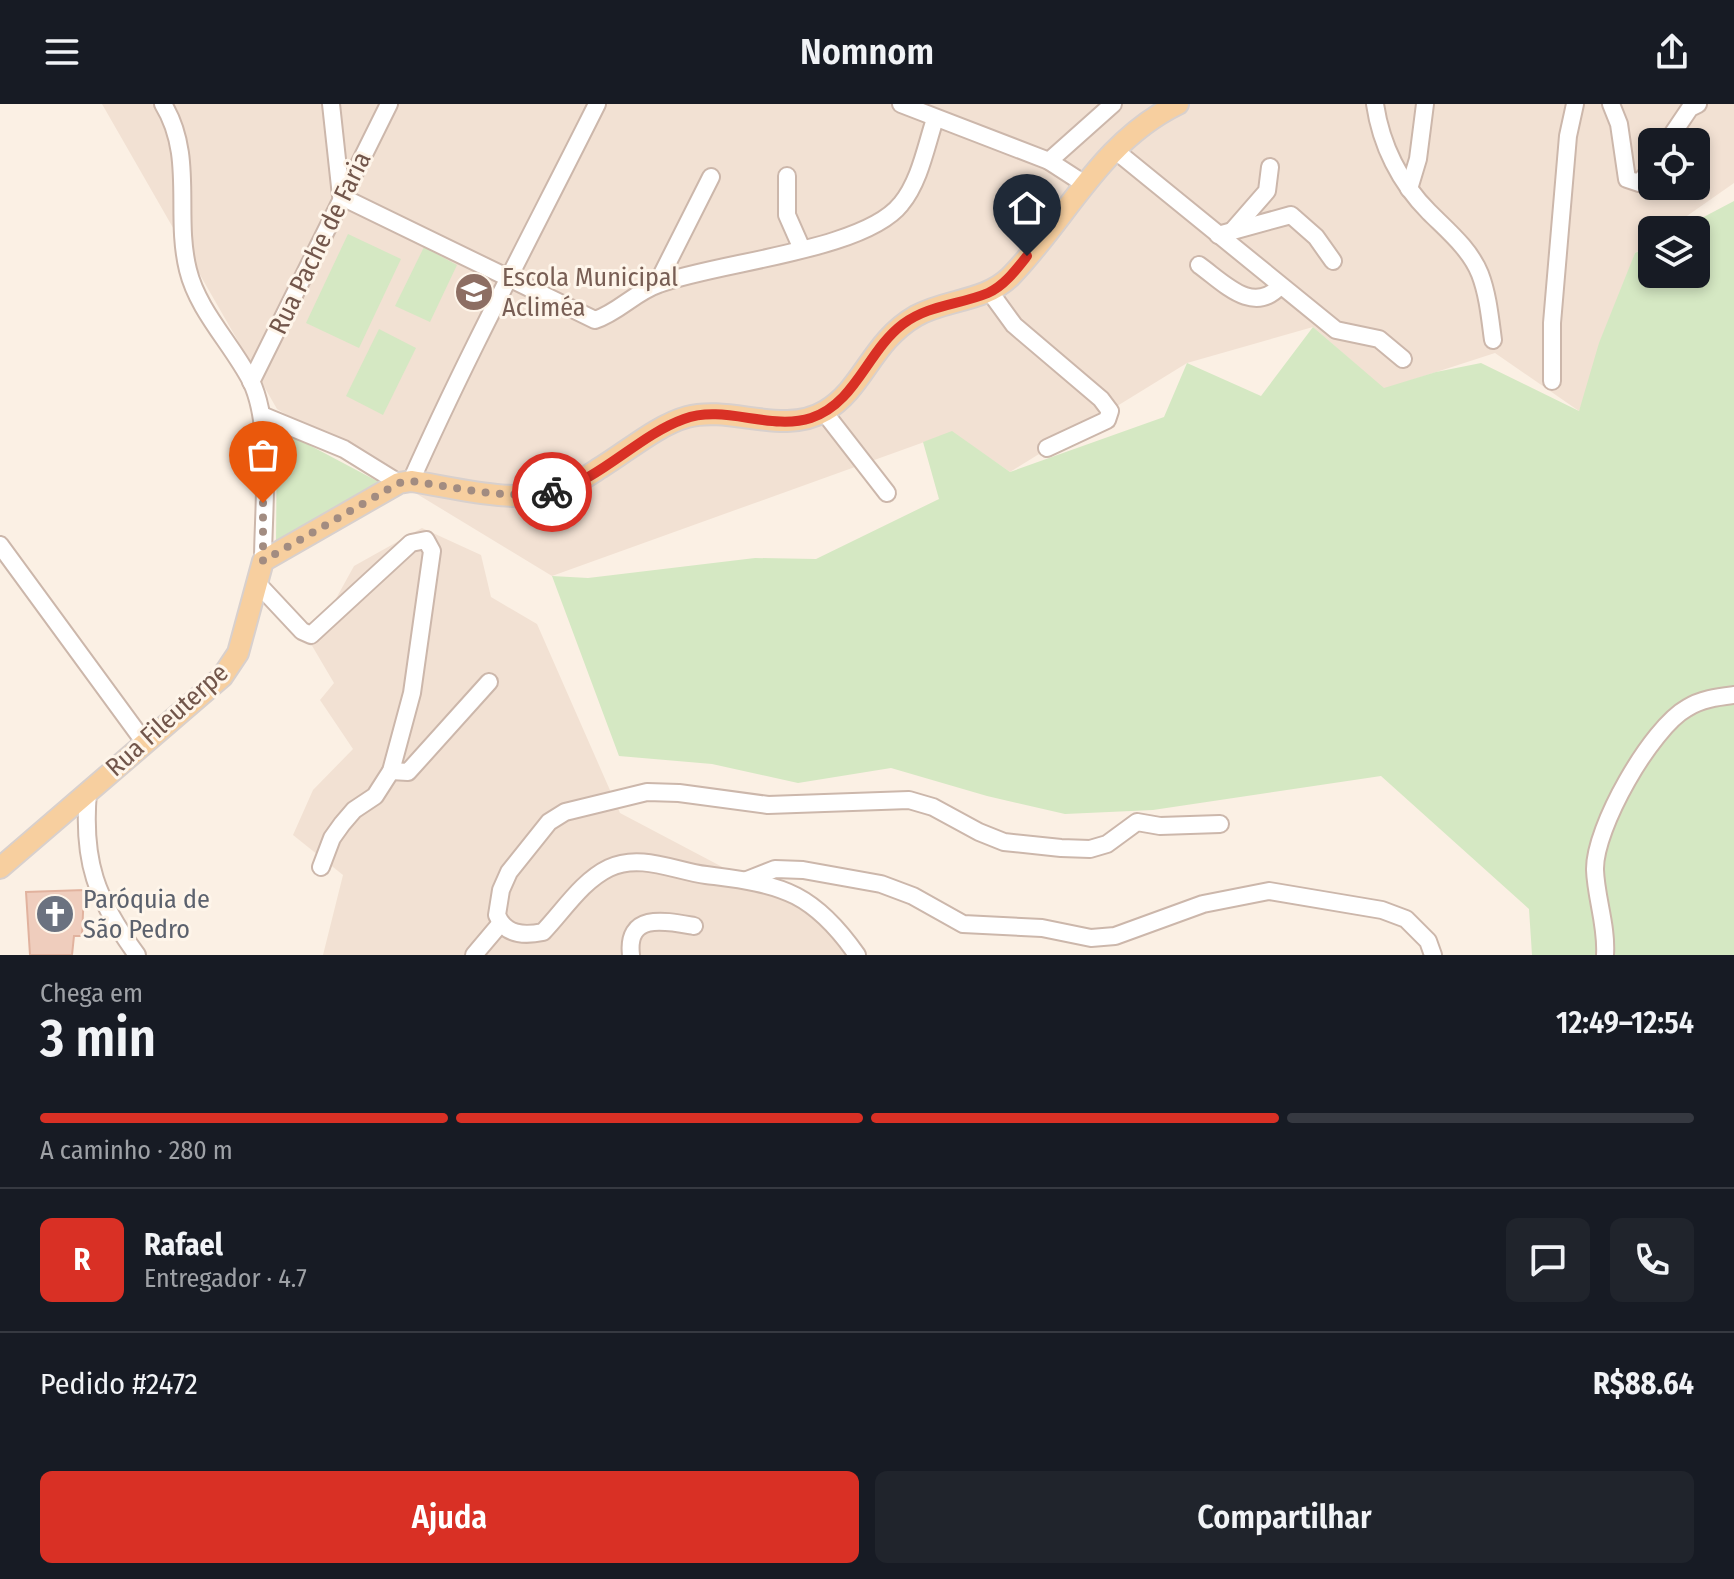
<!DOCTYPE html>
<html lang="pt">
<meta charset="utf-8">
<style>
:root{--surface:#171b24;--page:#20242c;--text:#f1f3f6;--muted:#9ea1a6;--line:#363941;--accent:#d93025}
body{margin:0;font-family:"Fira Sans Condensed",sans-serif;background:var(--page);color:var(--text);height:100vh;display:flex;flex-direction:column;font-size:30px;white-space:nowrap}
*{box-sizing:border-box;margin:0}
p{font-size:26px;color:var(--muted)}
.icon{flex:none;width:44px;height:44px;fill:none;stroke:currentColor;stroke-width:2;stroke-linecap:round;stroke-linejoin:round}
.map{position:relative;height:851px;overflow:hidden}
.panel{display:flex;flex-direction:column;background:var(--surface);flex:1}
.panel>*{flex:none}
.controls{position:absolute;left:1638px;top:24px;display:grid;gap:16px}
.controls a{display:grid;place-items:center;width:72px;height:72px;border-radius:12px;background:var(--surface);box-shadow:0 4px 12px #0003;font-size:40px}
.pin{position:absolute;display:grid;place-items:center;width:68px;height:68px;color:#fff;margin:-82px -34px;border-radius:50% 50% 50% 0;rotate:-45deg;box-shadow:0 0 8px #0007}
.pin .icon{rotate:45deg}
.courier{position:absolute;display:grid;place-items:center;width:80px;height:80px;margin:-40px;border:6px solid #d93025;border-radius:50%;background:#fff;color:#222;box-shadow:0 2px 10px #0007}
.summary em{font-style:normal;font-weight:600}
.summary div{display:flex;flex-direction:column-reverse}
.summary{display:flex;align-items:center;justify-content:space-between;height:136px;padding:0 40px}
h1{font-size:52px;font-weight:600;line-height:60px}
.bar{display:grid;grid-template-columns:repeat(4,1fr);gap:12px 8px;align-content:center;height:96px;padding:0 40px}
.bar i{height:10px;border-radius:6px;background:var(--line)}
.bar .active{background:var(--accent)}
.bar p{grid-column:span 4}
.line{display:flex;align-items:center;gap:20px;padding:0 40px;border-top:2px solid var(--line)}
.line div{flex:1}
.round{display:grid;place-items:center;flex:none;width:84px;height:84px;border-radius:12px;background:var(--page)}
.primary-button{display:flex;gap:16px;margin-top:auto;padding:16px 40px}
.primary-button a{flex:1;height:92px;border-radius:12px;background:var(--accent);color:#fff;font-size:32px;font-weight:600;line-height:92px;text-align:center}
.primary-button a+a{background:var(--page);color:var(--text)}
header{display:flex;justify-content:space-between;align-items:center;height:104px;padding:0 40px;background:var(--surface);font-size:36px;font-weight:600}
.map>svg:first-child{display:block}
</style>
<header><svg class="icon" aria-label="menu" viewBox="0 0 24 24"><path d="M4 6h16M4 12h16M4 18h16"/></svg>Nomnom<svg class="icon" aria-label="share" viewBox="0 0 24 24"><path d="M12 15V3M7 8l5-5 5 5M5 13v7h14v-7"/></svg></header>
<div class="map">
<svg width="1734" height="851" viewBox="0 0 1734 851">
<rect width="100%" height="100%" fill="#fbf0e4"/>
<!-- residential -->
<g fill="#f2e1d3" fill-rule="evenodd">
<path d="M 102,0 L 1734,0 L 1734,79 L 1667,126 L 1652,126 L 1652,137 L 1635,149 L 1579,307 L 1495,249 L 1384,285 L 1313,223 L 1187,259 L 1010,368 L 952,328 L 552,472 L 277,305 ZM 1652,38 L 1696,38 L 1696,82 L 1652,82 Z"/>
<polygon points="422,424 481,451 491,493 537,520 620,709 747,776 795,791 857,851 323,851 343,771 293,731 313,686 353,645 320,596 334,579 311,540 354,462"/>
</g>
<!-- green -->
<g fill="#d5e8c3">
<polygon points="1734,97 1734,851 1532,851 1529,805 1381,672 1153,706 1065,710 987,692 891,664 798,679 712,660 619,652 552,472 588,474 755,454 816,455 939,395 923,338 952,327 1010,368 1164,313 1187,259 1261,292 1313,223 1384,284 1436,268 1481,259 1579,307 1599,239 1635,149 1652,140 1652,170 1696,170 1696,126 1679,126"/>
<polygon points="348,130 401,155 359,244 306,219"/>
<polygon points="424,143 457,161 430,218 395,202"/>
<polygon points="379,225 416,244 383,311 346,292"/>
<polygon points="277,324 379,378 276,439"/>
</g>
<!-- building -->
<polygon fill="#efcdbd" stroke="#e1b29e" stroke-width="2" points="84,786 82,832 74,832 72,851 30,851 26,788"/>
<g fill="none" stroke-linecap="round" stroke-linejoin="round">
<defs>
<g id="minor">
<path d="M 163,0 C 195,52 174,110 188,166 C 198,207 232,240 251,277 C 273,322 263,406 263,457"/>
<polyline points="331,0 341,92"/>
<polyline points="901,0 1049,57 1083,79"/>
<path d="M 1375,0 C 1381,41 1400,79 1429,108 C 1448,127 1470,145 1480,170 C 1488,191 1490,214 1493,236"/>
<polyline points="1611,0 1619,20 1627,75 1639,79 1652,64"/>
<polyline points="1667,38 1690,4 1698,0"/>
<polyline points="1116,47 1336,226 1379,235 1403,255"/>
<polyline points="1049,57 1113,0"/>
<polyline points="787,72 787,111 802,145"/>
<polyline points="1409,85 1418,55 1425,0"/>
<path d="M 342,93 L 595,216 C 619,208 635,188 659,180 C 717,158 864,147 901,100 C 920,77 926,42 935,15"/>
<polyline points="1233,126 1267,87 1270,63"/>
<polyline points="1218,131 1291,111 1316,133 1333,157"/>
<path d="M 1199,161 C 1223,178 1253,212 1280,182"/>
<polyline points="657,180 711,73"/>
<polyline points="990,188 1014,221 1101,295 1110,307 1107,316 1047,344"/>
<polyline points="1552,277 1552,219 1568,32 1575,0"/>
<polyline points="251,278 389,0"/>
<polyline points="824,308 887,389"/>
<polyline points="264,312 344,345 399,379"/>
<path d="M 411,377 C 468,249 534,126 597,0"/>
<polyline points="0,441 145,639"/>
<polyline points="258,480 302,527 311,531 411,439 426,436 432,447 412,589 391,667 375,692 354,706 342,720 332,734 321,763"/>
<polyline points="391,667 408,668 489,578"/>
<path d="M 88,688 C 82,757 96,795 137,851"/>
<polyline points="747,776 775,765 803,766 881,780 913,792 963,820 1042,824 1091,834 1115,832 1203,800 1269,787 1382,806 1406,815 1428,837 1433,851"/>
<polyline points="474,851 501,819"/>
<path d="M 631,851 C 626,808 666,817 694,822"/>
<path d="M 857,851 C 841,828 821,805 796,792 C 768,778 736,775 706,771 C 675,767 640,749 609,764 C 582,777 564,806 543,828 C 524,832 505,831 497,811 L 501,786 L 509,768 L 549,718 L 565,708 L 647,688 L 679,689 L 768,701 L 909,696 L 933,703 L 979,728 L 1004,738 L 1061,744 L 1090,745 L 1107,740 L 1137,718 L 1160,722 L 1220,720"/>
<path d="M 1605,851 C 1607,822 1596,794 1595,766 C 1594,724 1651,624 1687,604 C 1701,595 1718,593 1734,591"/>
</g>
<path id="major" d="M 0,764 L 222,573 L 238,549 L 263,457 L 399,379 L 411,377 C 457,384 515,401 561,386 C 576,381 590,370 603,362 C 629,346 658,321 687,313 C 731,301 783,332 825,307 C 864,284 871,238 916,212 C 946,195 984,198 1010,173 C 1066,116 1100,38 1178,0"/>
</defs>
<!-- minor casing -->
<use href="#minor" stroke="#ccb7ab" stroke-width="20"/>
<!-- major casing -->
<use href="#major" stroke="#d8d0cd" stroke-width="24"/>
<!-- minor -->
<use href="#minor" stroke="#fff" stroke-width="16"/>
<!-- major -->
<use href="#major" stroke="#f7cf9f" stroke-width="20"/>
</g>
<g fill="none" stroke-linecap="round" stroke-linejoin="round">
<!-- done -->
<polyline stroke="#a28c81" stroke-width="8" stroke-dasharray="0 14.4" points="263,399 263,457 399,379 411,377 488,389 521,391 552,388"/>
<!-- route -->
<path stroke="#d93025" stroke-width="10" d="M 552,388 C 601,376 637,332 684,315 C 724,300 770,327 811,314 C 856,299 867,247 903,220 C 928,201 959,201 988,189 C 1004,182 1016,166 1027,152"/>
</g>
<!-- icons -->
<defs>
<symbol id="school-disc" viewBox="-11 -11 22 22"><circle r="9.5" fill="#8d6e63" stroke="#fef5ea"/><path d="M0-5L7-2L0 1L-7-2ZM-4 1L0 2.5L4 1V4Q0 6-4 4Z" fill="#fff"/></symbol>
<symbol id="church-disc" viewBox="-11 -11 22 22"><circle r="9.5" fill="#6b7280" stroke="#fef5ea"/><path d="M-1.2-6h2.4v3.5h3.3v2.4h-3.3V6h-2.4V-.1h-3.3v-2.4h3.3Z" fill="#fff"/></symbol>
</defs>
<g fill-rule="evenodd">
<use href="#school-disc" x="452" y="166" width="44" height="44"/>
<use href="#church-disc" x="33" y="788" width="44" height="44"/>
</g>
<g text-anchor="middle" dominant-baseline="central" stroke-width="6" stroke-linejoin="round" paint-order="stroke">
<!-- street labels -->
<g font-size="26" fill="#72564b" stroke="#fef5ea">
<text transform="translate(320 139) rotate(-64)">Rua Pache de Faria</text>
<text transform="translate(167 616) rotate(-42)">Rua Fileuterpe</text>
</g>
<!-- education labels -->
<g font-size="26" fill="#785e54" stroke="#fef5ea" text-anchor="start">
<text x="502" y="173">Escola Municipal<tspan x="502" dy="30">Acliméa</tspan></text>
</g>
<!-- worship labels -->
<g font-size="26" fill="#5b616d" stroke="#fef5ea" text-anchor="start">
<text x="83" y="795">Paróquia de<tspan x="83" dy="30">São Pedro</tspan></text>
</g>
</g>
</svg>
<div class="controls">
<a><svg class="icon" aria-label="locate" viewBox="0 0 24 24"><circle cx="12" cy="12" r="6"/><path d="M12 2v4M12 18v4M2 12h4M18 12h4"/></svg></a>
<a><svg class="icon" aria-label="layers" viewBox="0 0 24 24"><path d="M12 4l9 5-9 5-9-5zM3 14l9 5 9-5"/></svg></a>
</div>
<div class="pin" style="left:263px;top:399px;background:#ea580c"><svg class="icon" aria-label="bag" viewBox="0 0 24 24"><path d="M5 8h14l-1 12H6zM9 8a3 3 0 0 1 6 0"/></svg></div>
<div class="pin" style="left:1027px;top:152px;background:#1f2937"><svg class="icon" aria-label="home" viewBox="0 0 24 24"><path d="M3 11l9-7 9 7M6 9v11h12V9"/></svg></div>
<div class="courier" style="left:552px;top:388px"><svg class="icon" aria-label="bike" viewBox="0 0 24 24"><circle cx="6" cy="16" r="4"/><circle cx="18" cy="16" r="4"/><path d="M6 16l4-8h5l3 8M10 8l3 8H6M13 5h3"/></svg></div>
</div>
<section class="panel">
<div class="summary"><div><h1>3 min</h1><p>Chega em</p></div><em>12:49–12:54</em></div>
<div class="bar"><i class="active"></i><i class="active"></i><i class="active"></i><i></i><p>A caminho · 280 m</p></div>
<div class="line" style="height:144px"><b class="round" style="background:var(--accent);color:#fff">R</b><div><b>Rafael</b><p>Entregador · 4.7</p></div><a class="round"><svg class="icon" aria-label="chat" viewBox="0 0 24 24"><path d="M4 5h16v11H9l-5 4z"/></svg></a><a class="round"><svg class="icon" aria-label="phone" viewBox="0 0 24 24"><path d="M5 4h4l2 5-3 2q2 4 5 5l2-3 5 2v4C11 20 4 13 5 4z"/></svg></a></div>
<div class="line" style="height:104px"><div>Pedido #2472</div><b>R$88.64</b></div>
<div class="primary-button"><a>Ajuda</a><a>Compartilhar</a></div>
</section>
